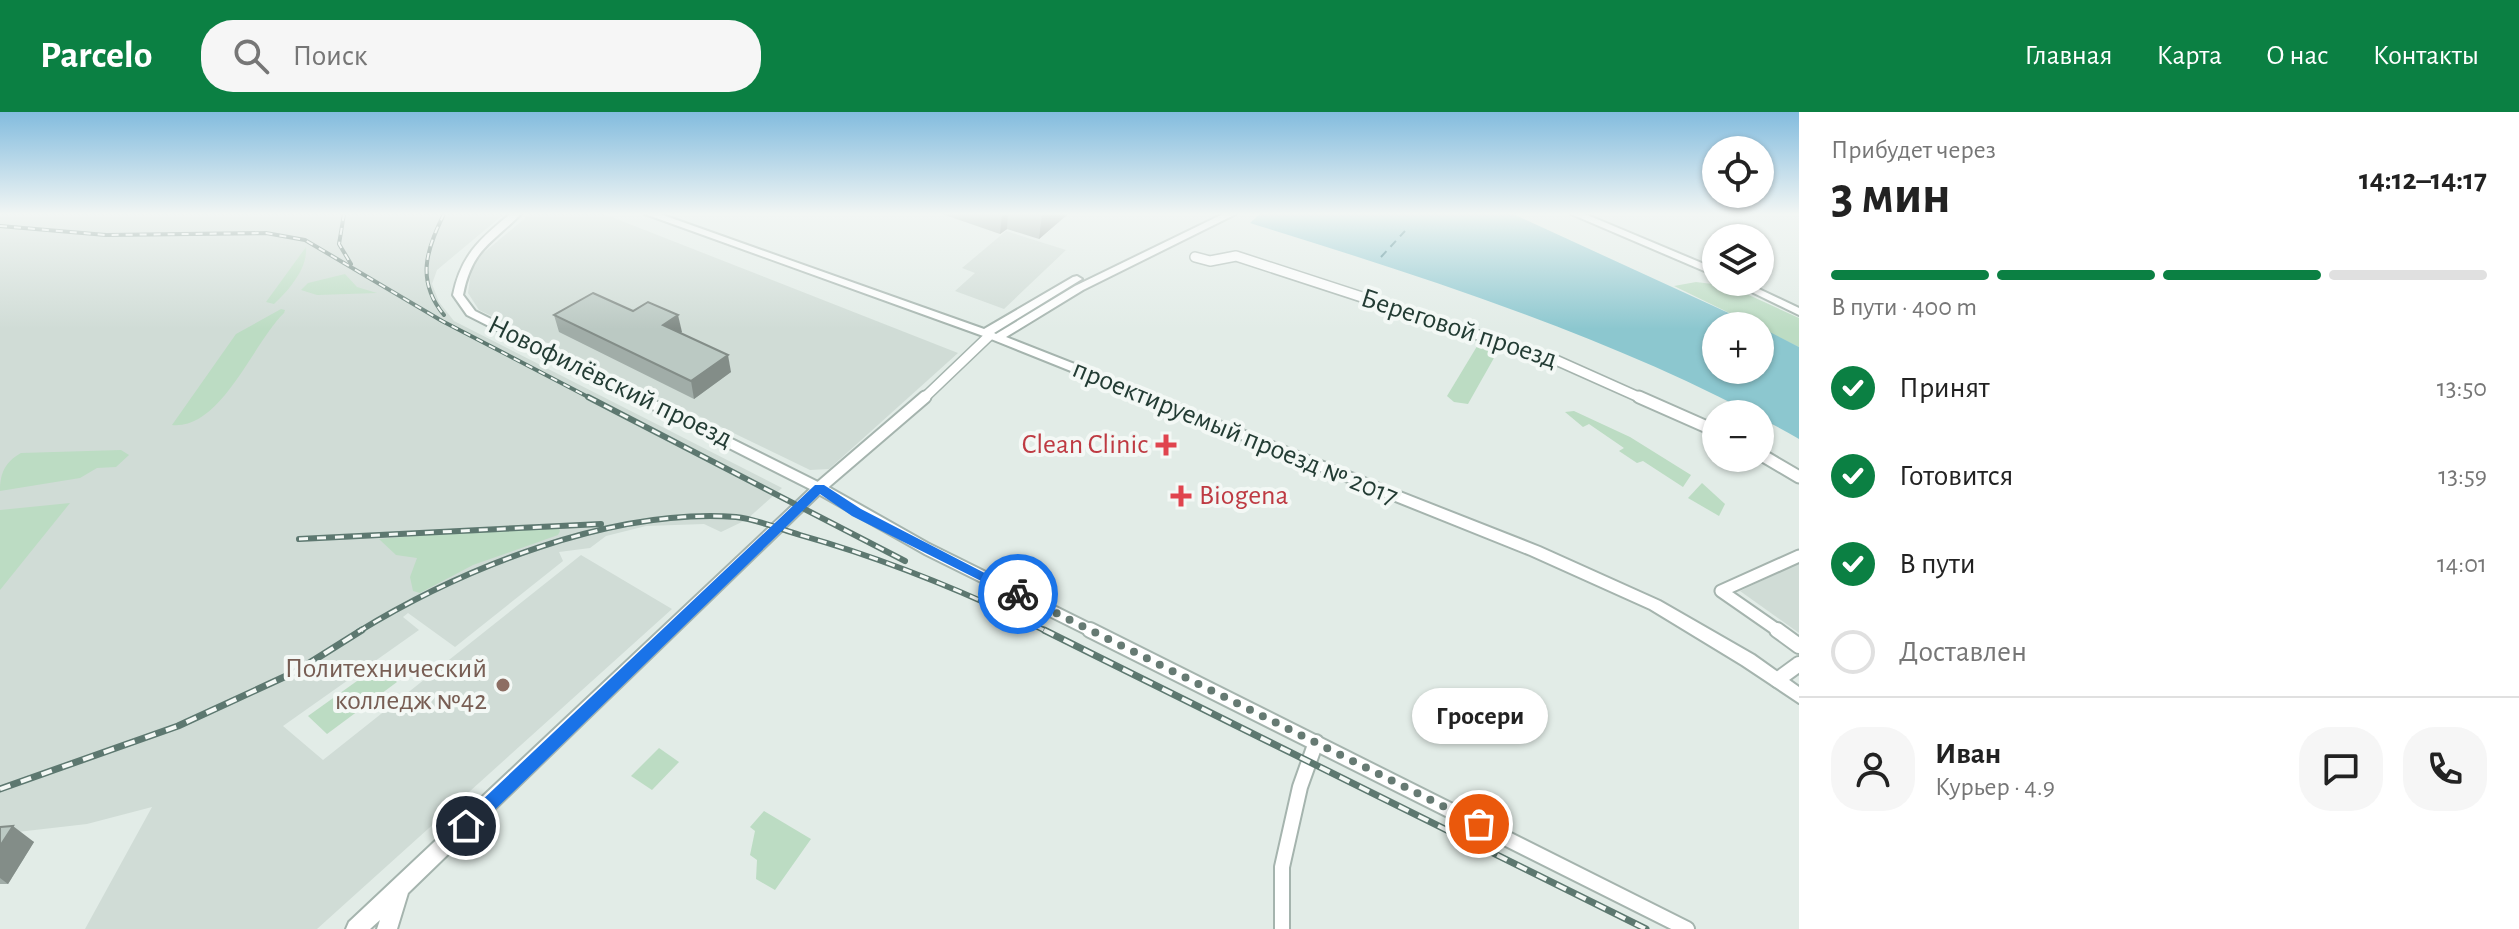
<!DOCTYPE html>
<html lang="ru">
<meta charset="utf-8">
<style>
:root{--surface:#fff;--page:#f6f6f6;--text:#222;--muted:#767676;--line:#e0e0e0;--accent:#0b8043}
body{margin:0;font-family:"Alegreya Sans",sans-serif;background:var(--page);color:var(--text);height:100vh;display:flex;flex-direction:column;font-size:30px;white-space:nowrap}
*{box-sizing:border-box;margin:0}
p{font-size:26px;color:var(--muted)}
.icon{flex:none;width:44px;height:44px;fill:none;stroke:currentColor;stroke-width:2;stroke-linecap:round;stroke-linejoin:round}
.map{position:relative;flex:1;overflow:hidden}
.panel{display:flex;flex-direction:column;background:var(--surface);width:720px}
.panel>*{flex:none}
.tools{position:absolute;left:1702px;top:24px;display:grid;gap:16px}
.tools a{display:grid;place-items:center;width:72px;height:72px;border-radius:50%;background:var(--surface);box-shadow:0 2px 6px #0004;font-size:40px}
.pin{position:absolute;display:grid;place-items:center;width:68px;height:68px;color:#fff;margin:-34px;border:4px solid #fff;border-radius:50%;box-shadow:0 2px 8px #0007}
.courier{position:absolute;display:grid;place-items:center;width:80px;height:80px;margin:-40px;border:6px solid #1a73e8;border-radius:50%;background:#fff;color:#222;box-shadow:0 2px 10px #0007}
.bubble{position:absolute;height:56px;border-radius:28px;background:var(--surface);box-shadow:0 2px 6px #0004;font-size:26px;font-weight:700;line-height:56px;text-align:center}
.headline em{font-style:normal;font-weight:700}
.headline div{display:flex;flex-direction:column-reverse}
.headline{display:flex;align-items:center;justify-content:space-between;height:136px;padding:0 32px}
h1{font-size:52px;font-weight:700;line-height:60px}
.bar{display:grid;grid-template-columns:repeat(4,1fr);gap:12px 8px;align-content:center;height:96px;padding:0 32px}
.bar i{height:10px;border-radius:6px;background:var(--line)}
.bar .on{background:var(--accent)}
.bar p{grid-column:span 4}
.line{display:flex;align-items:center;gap:20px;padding:0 32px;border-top:2px solid var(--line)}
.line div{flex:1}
.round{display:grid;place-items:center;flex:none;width:84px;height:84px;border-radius:32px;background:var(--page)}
ol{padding:0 32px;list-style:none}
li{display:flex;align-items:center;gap:24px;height:88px}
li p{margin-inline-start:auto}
li .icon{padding:8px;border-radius:50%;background:var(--accent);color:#fff;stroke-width:4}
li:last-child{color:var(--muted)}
li i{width:44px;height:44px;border:4px solid var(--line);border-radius:50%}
header{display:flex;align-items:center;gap:48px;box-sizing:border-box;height:112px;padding:0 40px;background:var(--accent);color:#fff}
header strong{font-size:38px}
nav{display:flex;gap:44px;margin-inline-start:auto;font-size:28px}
.search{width:560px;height:72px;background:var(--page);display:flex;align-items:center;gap:20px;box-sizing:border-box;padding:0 28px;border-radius:32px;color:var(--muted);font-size:30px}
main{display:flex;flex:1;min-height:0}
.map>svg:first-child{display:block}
</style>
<header>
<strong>Parcelo</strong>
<div class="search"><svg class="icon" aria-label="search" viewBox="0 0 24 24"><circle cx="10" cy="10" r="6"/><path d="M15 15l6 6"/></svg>Поиск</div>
<nav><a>Главная</a><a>Карта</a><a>О нас</a><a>Контакты</a></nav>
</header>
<main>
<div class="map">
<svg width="1799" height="817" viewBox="0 0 1799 817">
<rect width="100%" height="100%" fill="#e2ece7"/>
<!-- built -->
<g fill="#d0dcd6">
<polygon points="0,102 504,102 437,158 432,172 439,190 454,209 782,376 746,408 721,420 704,412 646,414 606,424 590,436 559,440 563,449 455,535 408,501 403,505 419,518 283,614 323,648 581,443 672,497 317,817 85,817 152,695 87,712 0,722"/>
<polygon points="530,102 604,102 958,241 829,357 810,358 479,198 468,181 471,160 481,143"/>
<polygon points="1006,119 1066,138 1004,197 955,179 975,161 962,156"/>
<polygon points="1799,451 1799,521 1740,479"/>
</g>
<!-- green -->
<g fill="#bcdcc3">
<path d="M 306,135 C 308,156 289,178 274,192 L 266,190 Z"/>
<polygon points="345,162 357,175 377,181 317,183 301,178 308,171"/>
<polygon points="1696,170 1729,174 1799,206 1799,235 1674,174"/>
<path d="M 281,197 L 285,198 L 284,201 C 253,231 221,318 172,313 L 236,222 Z"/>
<polygon points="1479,231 1490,231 1499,237 1468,292 1454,290 1447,284"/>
<polygon points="1574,299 1630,325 1691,363 1683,375 1643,349 1637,351 1619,339 1624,336 1589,312 1583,315 1565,300"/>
<path d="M 121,338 L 129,343 L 116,355 L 97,356 L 80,366 L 0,379 C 0,361 5,350 21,341 Z"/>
<polygon points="1702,371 1725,392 1719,404 1688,386"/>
<polygon points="70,391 0,478 0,398"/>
<polygon points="518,415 540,418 558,415 560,419 558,423 473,453 420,481 413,479 410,465 417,446 396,443 379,427"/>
<polygon points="378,554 397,570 327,622 308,604"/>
<polygon points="659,636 679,650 652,678 631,664"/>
<polygon points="764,699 811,727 775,778 756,767 757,748 750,743 755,719 750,715"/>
</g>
<!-- water -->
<path fill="#8cc7cf" d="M 1260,102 L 1513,102 L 1757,214 L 1716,214 L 1716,258 L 1760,258 L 1760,215 L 1799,235 L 1799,327 C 1631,231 1437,169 1250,111 Z"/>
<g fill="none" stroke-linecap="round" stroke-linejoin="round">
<!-- ferry -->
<polyline stroke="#1f6b76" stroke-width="2" stroke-dasharray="8 6" stroke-linecap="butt" points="1381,145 1405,119"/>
<defs>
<g id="minor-far2">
<polyline points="1195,145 1210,149 1236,144 1558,249 1643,287"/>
<polyline points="923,287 990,223"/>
</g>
<g id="minor-far1">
<polyline points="925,285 819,376 927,437 1094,520"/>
<polyline points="1639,285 1716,319"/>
<polyline points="1760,342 1799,365"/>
<polyline points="1780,520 1721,479 1799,444"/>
</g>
<g id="minor">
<polyline points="1090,518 1687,817"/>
<polyline points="1777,518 1799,534"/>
<polyline points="1777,568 1799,552"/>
<polyline points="1282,817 1282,755 1300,675 1316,630"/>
</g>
<g id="tertiary">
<path d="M 510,102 L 521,102 C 491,132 472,137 463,183 L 475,199 L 824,373 L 826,376 L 408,781 L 397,817 L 377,817 L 380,808 L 370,817 L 346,817 L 349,810 L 810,377 L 467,203 L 453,183 C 461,143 480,127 510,102 Z"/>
<polygon points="645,102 660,102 984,217 1073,165 1077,164 1082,167 994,221 996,222 1075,174 1223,102 1236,102 1083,178 1006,225 1540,435 1660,489 1754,543 1799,575 1799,591 1742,553 1650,497 1530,443 986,225"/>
<polygon points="1571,102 1585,102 1716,157 1716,164"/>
<polygon points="1731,170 1744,170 1799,196 1799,203"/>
</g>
</defs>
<!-- minor-far2 casing -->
<use href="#minor-far2" stroke="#a5b4ae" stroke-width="12"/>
<!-- minor-far1 casing -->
<use href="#minor-far1" stroke="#a5b4ae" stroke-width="15"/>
<!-- minor casing -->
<use href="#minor" stroke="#a5b4ae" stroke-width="18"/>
<!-- tertiary casing -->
<use href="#tertiary" stroke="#a5b4ae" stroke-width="4"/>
<!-- minor-far2 -->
<use href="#minor-far2" stroke="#fff" stroke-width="9"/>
<!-- minor-far1 -->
<use href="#minor-far1" stroke="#fff" stroke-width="11"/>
<!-- minor -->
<use href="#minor" stroke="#fff" stroke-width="14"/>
<!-- tertiary -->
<use href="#tertiary" fill="#fff" fill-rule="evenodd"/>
<defs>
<g id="rail-far2">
<polyline points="344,102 339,132 351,152"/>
<path d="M 444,102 C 426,138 416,169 444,203"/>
<polyline points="0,114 106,123 266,121 305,128 442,209 592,287"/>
</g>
<g id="rail-far1">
<polyline points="588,285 905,449"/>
<polyline points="299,427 601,412"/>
<path d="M 358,520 C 462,456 612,396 736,405 C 756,407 780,417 800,423 C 886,447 968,481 1048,520"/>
</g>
<g id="rail">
<polyline points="1044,518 1646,817"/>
<polyline points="0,677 178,614 295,560 362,518"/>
</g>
</defs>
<!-- rail-far2 casing -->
<use href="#rail-far2" stroke="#5d7870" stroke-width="4"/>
<!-- rail-far1 casing -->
<use href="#rail-far1" stroke="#5d7870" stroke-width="6"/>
<!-- rail casing -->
<use href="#rail" stroke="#5d7870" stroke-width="7"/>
<!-- rail-far2 -->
<use href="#rail-far2" stroke="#f3f8f5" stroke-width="2" stroke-dasharray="7" stroke-linecap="butt"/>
<!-- rail-far1 -->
<use href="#rail-far1" stroke="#f3f8f5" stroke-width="3" stroke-dasharray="9" stroke-linecap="butt"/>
<!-- rail -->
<use href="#rail" stroke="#f3f8f5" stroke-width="4" stroke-dasharray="11" stroke-linecap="butt"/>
</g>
<!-- wall -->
<g fill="#a1ada8">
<polygon points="942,102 1068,102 1039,127 1007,117 1000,122"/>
<polygon points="633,199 682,220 680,221 731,260 694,287 559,220 554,203"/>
<polygon points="0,715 34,730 8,772 0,772"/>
</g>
<!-- shaded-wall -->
<g fill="#838d88">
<polygon points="1002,102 1008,102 1007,117 1000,122"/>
<polygon points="1042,102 1068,102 1039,127"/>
<polygon points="678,203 682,220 666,230 663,213"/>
<polygon points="728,243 731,260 694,287 691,269"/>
<polygon points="13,714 34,730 8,772 0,766 0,734"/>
</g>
<!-- building -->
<g fill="#bbc9c3" stroke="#838d88" stroke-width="2">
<polygon points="593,181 633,199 648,190 678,203 663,213 728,243 691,269 554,203"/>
<polygon points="13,714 0,734 0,715"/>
</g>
<!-- sky -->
<linearGradient id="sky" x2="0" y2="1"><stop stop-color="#83bcde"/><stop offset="0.47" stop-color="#f2f6f4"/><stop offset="1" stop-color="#f2f6f4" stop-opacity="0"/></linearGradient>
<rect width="1799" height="217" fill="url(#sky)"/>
<!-- route -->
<polygon fill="#1a73e8" points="815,373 824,373 861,397 1025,482 1018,487 1013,485 852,404 820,382 472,720 460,720 460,709"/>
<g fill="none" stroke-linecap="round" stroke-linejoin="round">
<!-- done -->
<polyline stroke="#667a73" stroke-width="8" stroke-dasharray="0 14.4" points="1018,482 1479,712"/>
</g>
<!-- markers -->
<g fill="#e0444e" stroke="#f3f8f5" stroke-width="3">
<path d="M1162 321h8v8h8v8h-8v8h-8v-8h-8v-8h8z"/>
<path d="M1177 372h8v8h8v8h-8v8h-8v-8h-8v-8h8z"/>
</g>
<circle fill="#8d6e63" stroke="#f3f8f5" stroke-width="3" cx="503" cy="573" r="8"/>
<g text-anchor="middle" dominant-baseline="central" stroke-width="8" stroke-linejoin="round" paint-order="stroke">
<!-- street labels -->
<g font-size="28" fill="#233c34" stroke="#f3f8f5">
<text transform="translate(1459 217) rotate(18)">Береговой проезд</text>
<text transform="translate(610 270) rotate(26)">Новофилёвский проезд</text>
<text transform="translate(1235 321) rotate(22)">проектируемый проезд № 2017</text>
</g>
<!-- health labels -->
<g font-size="28" fill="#be3a42" stroke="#f3f8f5" text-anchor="end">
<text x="1148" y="333">Clean Clinic</text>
<text x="1199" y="384" text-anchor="start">Biogena</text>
</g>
<!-- education labels -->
<g font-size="28" fill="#785e54" stroke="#f3f8f5" text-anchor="end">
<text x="487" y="557">Политехнический<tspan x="487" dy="32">колледж №42</tspan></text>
</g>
</g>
</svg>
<div class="tools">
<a><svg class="icon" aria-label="locate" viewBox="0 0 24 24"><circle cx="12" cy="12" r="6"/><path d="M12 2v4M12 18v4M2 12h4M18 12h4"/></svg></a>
<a><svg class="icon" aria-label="layers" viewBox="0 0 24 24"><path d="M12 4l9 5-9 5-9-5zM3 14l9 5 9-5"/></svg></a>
<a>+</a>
<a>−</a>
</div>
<div class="pin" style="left:1479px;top:712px;background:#ea580c"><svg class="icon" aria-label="bag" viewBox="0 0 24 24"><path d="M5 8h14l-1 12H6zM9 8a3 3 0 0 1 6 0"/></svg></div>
<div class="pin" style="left:466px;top:714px;background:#1f2937"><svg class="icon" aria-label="home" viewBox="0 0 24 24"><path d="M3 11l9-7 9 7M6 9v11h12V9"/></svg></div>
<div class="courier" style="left:1018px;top:482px"><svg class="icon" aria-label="bike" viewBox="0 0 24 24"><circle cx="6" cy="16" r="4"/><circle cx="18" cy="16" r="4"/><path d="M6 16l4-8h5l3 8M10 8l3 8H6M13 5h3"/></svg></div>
<div class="bubble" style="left:1412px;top:576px;width:136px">Гросери</div>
</div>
<section class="panel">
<div class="headline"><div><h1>3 мин</h1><p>Прибудет через</p></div><em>14:12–14:17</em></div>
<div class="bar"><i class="on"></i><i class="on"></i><i class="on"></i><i></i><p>В пути · 400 m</p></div>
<ol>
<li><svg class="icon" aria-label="check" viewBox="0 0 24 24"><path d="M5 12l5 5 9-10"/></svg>Принят<p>13:50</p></li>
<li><svg class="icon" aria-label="check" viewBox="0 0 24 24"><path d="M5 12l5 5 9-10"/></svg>Готовится<p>13:59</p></li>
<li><svg class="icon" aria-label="check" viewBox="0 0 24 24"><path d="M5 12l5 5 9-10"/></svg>В пути<p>14:01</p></li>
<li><i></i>Доставлен</li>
</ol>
<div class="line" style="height:144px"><a class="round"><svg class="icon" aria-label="person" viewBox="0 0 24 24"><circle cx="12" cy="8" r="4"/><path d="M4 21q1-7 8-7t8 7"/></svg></a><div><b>Иван</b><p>Курьер · 4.9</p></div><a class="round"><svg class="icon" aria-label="chat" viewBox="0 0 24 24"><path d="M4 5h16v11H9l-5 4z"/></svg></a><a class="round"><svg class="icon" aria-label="phone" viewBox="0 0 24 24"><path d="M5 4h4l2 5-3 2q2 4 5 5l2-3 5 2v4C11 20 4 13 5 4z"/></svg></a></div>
</section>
</main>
